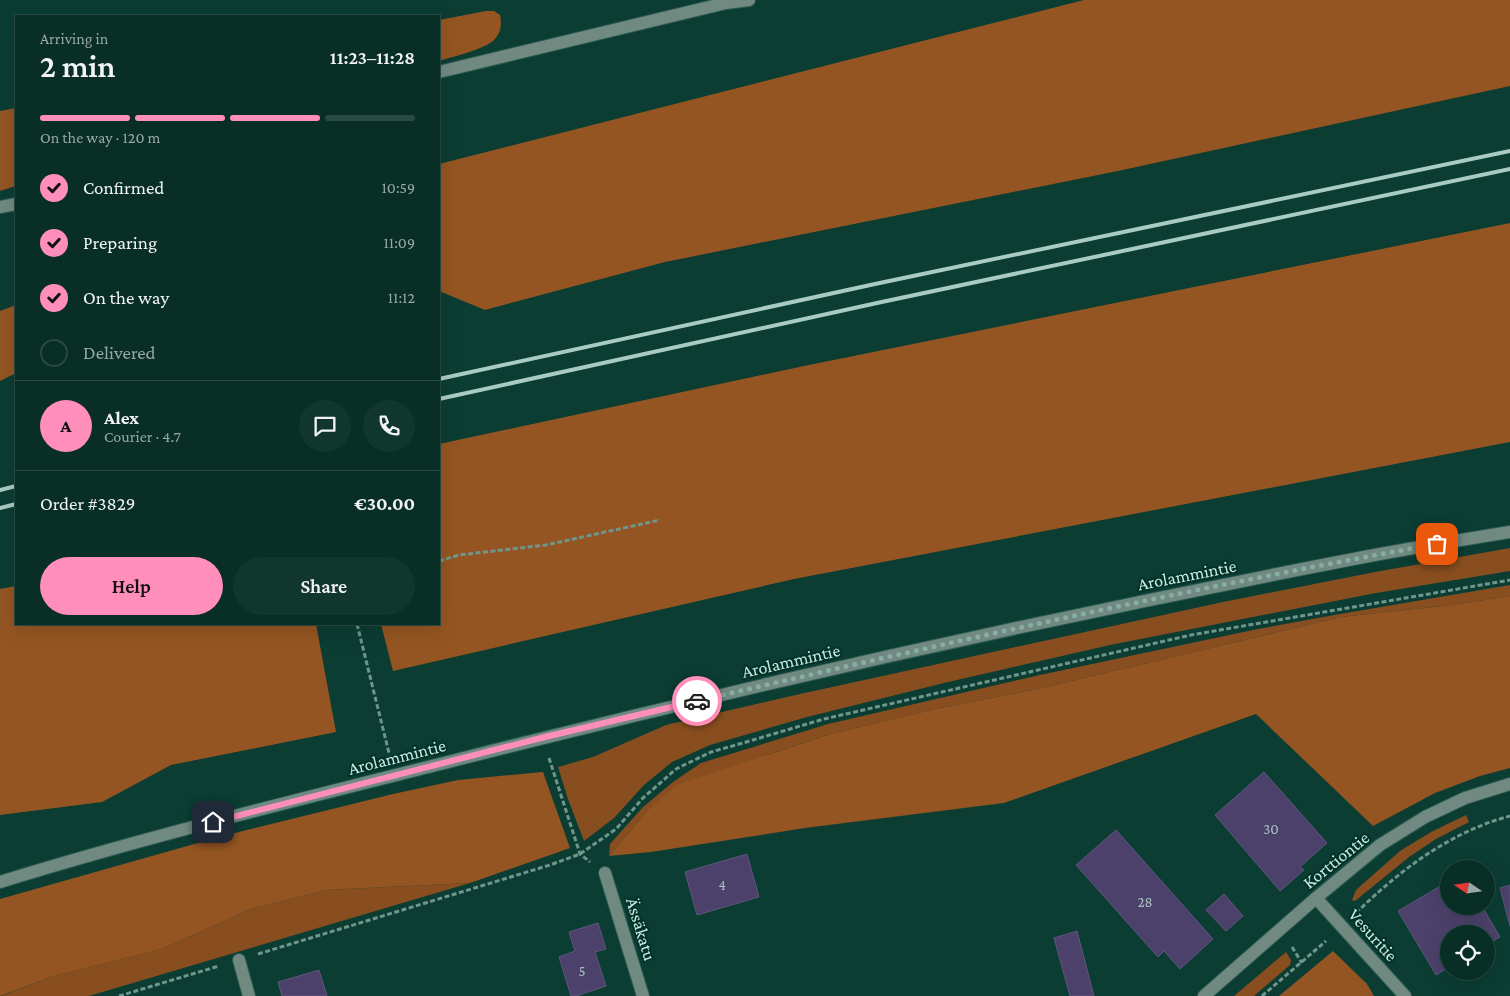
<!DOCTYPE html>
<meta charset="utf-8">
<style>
:root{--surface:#082e26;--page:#11362e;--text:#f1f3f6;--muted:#98a8a7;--line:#294a43;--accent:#ff8ebb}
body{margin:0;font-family:"Crimson Pro",serif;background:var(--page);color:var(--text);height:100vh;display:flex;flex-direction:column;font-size:19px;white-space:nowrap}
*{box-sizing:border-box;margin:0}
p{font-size:16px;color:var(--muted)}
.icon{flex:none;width:28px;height:28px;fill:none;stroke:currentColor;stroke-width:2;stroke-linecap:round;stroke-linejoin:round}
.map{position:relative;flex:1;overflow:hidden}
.drawer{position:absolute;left:15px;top:15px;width:425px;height:610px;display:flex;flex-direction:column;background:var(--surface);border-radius:0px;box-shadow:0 5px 20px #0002,0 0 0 1px var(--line)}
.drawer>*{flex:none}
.needle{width:32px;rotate:283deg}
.tools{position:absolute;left:1440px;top:860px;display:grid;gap:10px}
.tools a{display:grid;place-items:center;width:55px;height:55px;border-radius:50%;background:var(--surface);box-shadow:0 5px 20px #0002,0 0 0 1px var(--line);font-size:25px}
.pin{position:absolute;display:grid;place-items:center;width:42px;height:42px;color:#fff;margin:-21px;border-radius:10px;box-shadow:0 2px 8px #0006}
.courier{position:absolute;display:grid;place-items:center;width:50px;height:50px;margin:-25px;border:4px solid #ff8ebb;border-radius:50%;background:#fff;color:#222;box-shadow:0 1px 6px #0007}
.overview em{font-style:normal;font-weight:600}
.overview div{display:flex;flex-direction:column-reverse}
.overview{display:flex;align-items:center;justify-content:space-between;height:85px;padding:0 25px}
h1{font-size:32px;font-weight:600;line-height:38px}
.bar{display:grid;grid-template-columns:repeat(4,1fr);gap:8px 5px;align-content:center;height:60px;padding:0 25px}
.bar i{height:6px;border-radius:4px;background:var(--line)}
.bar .selected{background:var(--accent)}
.bar p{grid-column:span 4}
.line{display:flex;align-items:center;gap:12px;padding:0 25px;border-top:1px solid var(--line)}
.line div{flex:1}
.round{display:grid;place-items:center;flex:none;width:52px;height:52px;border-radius:26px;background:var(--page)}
ol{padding:0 25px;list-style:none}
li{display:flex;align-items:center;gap:15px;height:55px}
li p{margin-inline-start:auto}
li .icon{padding:5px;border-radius:50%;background:var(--accent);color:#111;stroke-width:4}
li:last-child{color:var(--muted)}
li i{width:28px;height:28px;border:2px solid var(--line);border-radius:50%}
.primary-button{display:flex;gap:10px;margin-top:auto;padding:10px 25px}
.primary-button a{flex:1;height:58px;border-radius:30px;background:var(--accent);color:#111;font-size:20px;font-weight:600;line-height:58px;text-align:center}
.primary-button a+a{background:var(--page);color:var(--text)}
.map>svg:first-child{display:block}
</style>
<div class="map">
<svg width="1510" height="996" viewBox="0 0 1510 996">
<rect width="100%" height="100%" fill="#0b3d33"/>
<!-- green -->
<g fill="#894e1f">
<polygon points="1510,548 1510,571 1376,593 1110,645 944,683 807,717 710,745 672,762 644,785 614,818 584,841 568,799 558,767 593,757 666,725 800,694 1223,602 1375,572"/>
<polygon points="1510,585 1510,596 1452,605 1341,617 1042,688 935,709 830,734 770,754 648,810 609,856 610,844 643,807 673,782 701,763 828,724 1040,675 1253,630 1340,614"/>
<polygon points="1466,815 1469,822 1436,839 1409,857 1355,901 1352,900 1356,890 1400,851 1431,832"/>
<polygon points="470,883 89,996 1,996 54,976 162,949 251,909 326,890"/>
<polygon points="1286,952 1291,960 1290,965 1254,996 1234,996"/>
</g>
<!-- forest -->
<g fill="#945522">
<polygon points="1084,0 1510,0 1510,86 1118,171 665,262 485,310 439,291 439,164"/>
<path d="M 486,11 L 494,11 L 500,15 C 502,24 501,33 494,40 C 485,49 452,57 439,61 L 439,20 Z"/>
<polygon points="16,108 16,186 0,191 0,111"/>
<polygon points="1510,223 1510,442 794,579 393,671 381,624 439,624 439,444 804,366"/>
<polygon points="16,305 16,373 0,381 0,311"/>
<polygon points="16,586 16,624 316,624 336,732 171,765 102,802 0,815 0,589"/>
<polygon points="1510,596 1510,768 1480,776 1435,793 1373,826 1256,714 1004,803 805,828 651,852 609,856 648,810 677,785 830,734 935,709 1042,688 1341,617 1452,605"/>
<polygon points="543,772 570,848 470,883 326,890 251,909 162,949 54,976 0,996 0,899 219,837 393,794 458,780"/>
<polygon points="1333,951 1367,984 1374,996 1279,996"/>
</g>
<!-- building -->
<g fill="#4c416a" stroke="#605580">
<polygon points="1264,772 1327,843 1300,867 1304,870 1280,891 1215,815"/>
<polygon points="1116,830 1213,939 1180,969 1164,951 1158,957 1076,865"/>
<polygon points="747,854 759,897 697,915 685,872"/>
<polygon points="1449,881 1449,906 1482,906 1500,937 1486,945 1486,934 1449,934 1449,967 1436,975 1398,911"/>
<polygon points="1510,885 1510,926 1500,888"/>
<polygon points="1224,894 1243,916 1226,931 1206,910"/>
<polygon points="598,923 606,949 595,952 606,986 576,996 571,996 559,957 575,951 569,932"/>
<polygon points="1077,931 1094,996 1070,996 1054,938"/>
<polygon points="319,970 327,996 282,996 278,982"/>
</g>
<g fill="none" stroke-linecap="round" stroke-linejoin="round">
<defs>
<g id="minor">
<polyline points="439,72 726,3 749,0"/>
<polyline points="0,207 16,204"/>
<polyline points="605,873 643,996"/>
<path d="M 0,882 C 149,836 301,799 452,761 C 754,684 1058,616 1364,557 C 1413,548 1461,540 1510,532"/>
<polyline points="1316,898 1405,996"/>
<polyline points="239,960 249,996"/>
<polyline points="1204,996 1316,898 1380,845 1425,817 1465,798 1510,784"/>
</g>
</defs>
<!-- minor casing -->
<use href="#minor" stroke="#2e5c52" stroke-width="14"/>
<!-- path -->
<g stroke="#6f968d" stroke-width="3" stroke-dasharray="5 2.5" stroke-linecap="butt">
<polyline points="439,561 459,555 546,545 660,520"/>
<polyline points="357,624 390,757"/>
<polyline points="549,758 580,854 590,862"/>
<path d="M 1356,913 C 1400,870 1450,832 1510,816"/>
<polyline points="1292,947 1302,963"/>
<polyline points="258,954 550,865 580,854 616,829 643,798 676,769 711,752 736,745 824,719 1191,635 1510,580"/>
<polyline points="119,996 219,966"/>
<polyline points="1262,996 1326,941"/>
</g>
<!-- minor -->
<use href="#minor" stroke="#708a82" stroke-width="12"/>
<!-- rail -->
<g stroke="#a9cbc1" stroke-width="4">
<polyline points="439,379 875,284 1510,151"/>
<polyline points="439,399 877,303 1510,169"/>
<polyline points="0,490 16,486"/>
<polyline points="0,508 16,504"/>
</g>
</g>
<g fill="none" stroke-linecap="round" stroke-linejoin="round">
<!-- done -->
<path stroke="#88ada4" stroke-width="5" stroke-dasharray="0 9" d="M 697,701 C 942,644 1189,588 1437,544"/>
<!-- route -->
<polyline stroke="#ff8ebb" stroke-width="6" points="213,822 545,737 697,701"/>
</g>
<g text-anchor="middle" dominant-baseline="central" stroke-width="4" stroke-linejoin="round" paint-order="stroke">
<!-- number labels -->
<g font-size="15" fill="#acc0c3">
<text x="1271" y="829">30</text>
<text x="722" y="885">4</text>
<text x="1145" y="902">28</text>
<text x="582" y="971">5</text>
</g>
<!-- street labels -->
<g font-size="18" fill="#cceae1" stroke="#003329">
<text transform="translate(1187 575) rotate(-11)">Arolammintie</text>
<text transform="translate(791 661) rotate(-13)">Arolammintie</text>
<text transform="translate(397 757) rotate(-14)">Arolammintie</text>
<text transform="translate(1336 860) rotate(-39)">Korttiontie</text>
<text transform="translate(641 929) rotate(73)">Ässäkatu</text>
<text transform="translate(1373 935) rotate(48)">Vesuritie</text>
</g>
</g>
</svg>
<div class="tools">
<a><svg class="needle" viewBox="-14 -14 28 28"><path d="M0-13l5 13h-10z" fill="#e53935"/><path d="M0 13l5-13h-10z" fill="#98a8a7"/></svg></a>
<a><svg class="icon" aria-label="locate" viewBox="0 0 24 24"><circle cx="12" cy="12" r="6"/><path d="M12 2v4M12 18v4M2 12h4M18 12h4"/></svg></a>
</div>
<div class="pin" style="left:1437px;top:544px;background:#ea580c"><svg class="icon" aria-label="bag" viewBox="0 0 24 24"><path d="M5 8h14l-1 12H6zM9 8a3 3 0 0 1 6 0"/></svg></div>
<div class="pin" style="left:213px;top:822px;background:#1f2937"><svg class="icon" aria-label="home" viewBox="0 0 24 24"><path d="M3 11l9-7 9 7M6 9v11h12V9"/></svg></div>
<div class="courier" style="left:697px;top:701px"><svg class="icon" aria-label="car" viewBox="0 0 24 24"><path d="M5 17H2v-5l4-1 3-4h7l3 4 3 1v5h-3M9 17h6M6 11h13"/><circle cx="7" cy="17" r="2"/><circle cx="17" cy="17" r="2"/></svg></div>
<section class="drawer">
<div class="overview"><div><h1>2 min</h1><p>Arriving in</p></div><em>11:23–11:28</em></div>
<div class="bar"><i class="selected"></i><i class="selected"></i><i class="selected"></i><i></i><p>On the way · 120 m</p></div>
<ol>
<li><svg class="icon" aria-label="check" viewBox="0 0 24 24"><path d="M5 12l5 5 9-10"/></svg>Confirmed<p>10:59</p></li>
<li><svg class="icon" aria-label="check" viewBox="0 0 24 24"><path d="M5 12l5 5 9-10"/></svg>Preparing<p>11:09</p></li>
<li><svg class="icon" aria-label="check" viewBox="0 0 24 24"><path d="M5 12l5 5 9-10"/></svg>On the way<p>11:12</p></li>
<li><i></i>Delivered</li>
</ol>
<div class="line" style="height:90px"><b class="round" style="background:var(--accent);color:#111">A</b><div><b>Alex</b><p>Courier · 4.7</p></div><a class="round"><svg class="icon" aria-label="chat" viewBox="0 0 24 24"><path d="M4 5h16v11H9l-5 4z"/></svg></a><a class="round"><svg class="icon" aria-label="phone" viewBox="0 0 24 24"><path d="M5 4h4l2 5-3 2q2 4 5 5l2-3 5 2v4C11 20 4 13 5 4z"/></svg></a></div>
<div class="line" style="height:65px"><div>Order #3829</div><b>€30.00</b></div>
<div class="primary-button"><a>Help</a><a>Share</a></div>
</section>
</div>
